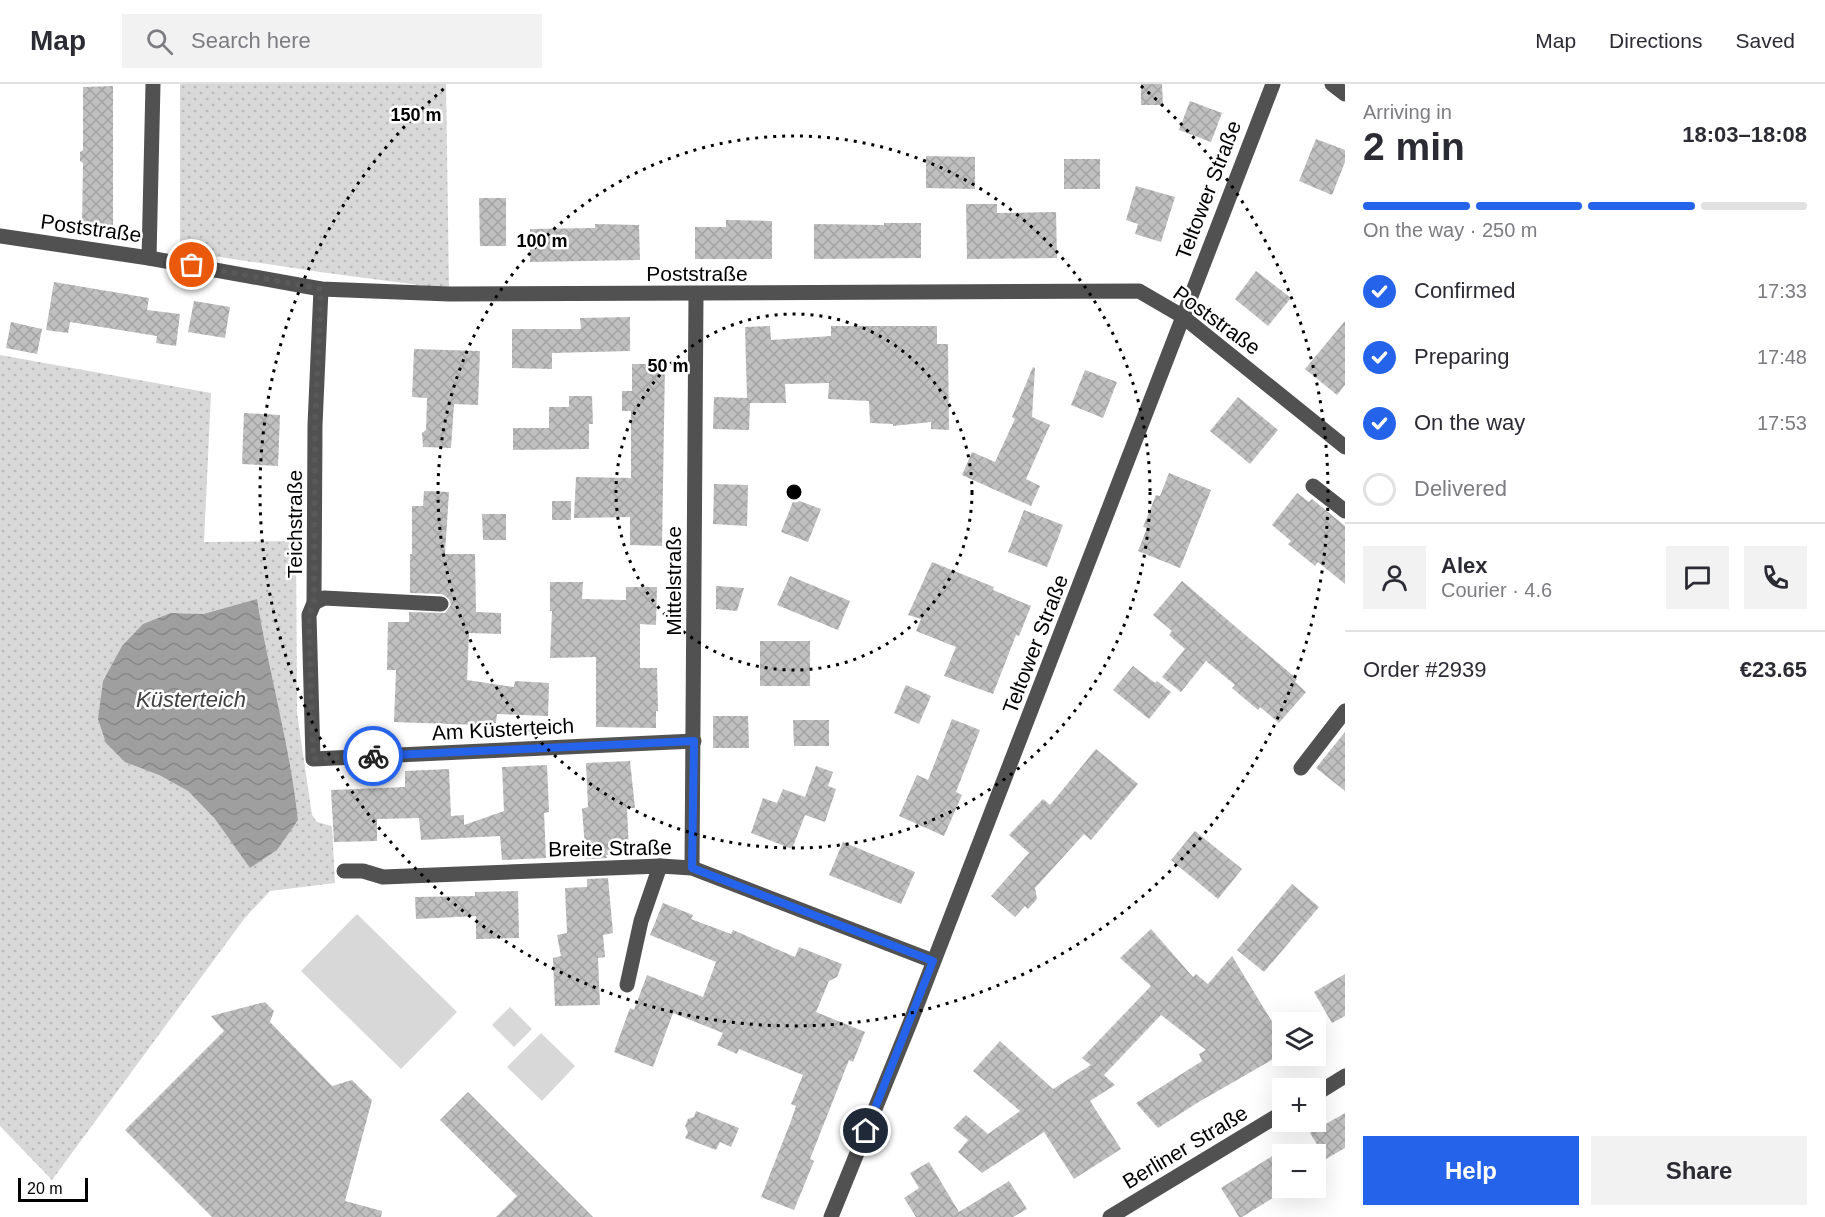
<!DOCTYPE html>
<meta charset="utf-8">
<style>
:root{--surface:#fff;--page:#f2f2f3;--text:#2b2b33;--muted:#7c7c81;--line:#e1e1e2;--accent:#2563eb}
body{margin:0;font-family:Helvetica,sans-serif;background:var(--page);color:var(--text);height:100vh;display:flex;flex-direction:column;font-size:22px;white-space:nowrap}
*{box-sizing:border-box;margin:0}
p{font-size:20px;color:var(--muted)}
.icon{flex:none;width:33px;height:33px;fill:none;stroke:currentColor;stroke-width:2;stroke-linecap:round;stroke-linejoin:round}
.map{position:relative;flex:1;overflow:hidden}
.drawer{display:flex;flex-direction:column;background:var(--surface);width:480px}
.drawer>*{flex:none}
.tools{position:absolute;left:1272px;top:928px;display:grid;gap:12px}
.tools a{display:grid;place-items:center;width:54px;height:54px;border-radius:0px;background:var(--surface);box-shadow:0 6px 24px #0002;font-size:30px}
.scale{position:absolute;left:18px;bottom:15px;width:70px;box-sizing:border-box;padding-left:6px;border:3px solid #000;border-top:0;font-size:16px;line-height:21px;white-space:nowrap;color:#000;-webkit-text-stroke:4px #fff;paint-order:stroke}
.pin{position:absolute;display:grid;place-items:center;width:51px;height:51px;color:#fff;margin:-26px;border:3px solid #fff;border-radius:50%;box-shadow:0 2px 6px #0007}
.courier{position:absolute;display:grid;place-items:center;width:60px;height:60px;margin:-30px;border:4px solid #2563eb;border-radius:50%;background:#fff;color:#222;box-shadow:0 2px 8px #0007}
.headline em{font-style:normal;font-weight:700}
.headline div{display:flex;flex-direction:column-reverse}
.headline{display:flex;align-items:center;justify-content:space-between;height:102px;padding:0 18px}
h1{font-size:39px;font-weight:700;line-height:45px}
.bar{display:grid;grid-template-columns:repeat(4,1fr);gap:9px 6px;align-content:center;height:72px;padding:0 18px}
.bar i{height:8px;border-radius:4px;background:var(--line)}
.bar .on{background:var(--accent)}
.bar p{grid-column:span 4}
.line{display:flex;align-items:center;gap:15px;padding:0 18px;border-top:2px solid var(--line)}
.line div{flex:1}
.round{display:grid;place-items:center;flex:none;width:63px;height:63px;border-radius:0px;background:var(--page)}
ol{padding:0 18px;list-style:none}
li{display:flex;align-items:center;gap:18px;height:66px}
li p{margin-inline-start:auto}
li .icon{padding:6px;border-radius:50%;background:var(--accent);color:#fff;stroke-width:4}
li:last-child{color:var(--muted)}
li i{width:33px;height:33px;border:3px solid var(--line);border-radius:50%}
.button{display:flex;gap:12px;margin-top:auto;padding:12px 18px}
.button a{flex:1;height:69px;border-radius:0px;background:var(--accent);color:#fff;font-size:24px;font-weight:700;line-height:69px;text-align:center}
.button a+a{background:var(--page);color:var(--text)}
header{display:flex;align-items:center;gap:36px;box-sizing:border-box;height:84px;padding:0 30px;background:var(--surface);border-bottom:2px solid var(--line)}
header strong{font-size:28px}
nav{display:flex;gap:33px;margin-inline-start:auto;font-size:21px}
.search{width:420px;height:54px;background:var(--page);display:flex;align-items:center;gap:15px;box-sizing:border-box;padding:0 21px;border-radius:0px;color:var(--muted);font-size:22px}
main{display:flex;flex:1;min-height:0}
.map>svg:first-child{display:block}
</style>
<header>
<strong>Map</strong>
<div class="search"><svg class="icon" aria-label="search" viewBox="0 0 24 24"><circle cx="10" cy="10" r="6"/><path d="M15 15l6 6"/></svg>Search here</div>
<nav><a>Map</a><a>Directions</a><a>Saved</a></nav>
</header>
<main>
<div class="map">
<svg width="1345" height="1133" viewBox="0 0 1345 1133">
<defs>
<pattern id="grass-dots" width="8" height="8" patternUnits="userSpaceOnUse" patternTransform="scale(1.5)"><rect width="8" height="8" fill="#d8d8d8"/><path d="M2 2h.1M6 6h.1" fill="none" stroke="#b8b8b8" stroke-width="1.8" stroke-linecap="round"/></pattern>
<pattern id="water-waves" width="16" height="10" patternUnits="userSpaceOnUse" patternTransform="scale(1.5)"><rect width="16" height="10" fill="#9f9f9f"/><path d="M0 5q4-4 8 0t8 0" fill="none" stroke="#878787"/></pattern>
<pattern id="building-cross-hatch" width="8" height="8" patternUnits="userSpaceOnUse" patternTransform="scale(1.5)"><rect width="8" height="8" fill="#c0c0c0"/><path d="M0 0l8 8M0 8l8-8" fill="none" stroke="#a3a3a3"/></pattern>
</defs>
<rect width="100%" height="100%" fill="#fff"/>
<!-- grass -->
<g fill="url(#grass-dots)" fill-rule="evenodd">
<polygon points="180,0 446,0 449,205 320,188 180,167"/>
<path d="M 0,271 L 211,309 L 204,458 L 296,457 L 297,629 L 312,731 L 317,738 L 332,742 L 335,799 L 270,807 L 244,835 L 52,1096 L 0,1042 ZM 257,515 C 269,589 290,661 298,736 L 215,735 L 188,707 L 159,691 L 171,529 L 203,530 Z"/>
</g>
<!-- garden -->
<g fill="#d8d8d8">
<polygon points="357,830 457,928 401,985 301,887"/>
<polygon points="510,923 532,945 514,963 492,941"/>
<polygon points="541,949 575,982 542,1017 507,983"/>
</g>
<!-- water -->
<path fill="url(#water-waves)" d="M 257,515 C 269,589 290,661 298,736 L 277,766 L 250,784 L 215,735 L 188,707 L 159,691 L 125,678 L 106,659 L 98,635 L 103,597 L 122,562 L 143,540 L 171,529 L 203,530 Z"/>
<!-- building -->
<g fill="url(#building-cross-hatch)">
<polygon points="1141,0 1162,0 1163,21 1141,21"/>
<polygon points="113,2 113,143 82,143 83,79 80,77 80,68 83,66 83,3"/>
<polygon points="1190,17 1222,29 1211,58 1179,46"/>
<polygon points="1316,55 1345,66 1345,78 1332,111 1299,97"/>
<polygon points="926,72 975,73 975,105 926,104"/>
<rect x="1064" y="75" width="36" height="30"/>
<polygon points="1136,102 1175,113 1161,158 1135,150 1138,140 1126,136"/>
<polygon points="479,114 506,114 506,162 480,162"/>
<polygon points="966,120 997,120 997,129 1056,128 1057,174 967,175"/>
<polygon points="726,136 772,137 772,175 695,175 695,143 726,143"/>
<polygon points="884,139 921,139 921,174 814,175 814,140 884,141"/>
<polygon points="595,140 639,141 640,176 530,178 530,145 595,144"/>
<polygon points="1256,187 1291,214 1268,242 1235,215"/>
<polygon points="54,198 149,214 147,226 180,230 176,262 156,259 157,252 70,238 68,249 46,246"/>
<polygon points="194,217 230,223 225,254 188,248"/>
<polygon points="630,233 630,267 552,269 552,285 512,284 512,245 581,245 580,234"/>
<polygon points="1345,237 1345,301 1337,311 1305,285"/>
<polygon points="11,238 42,245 37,270 6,264"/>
<polygon points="770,242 771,256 831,252 831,242 937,242 937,260 948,260 949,346 931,345 931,338 893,342 893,340 870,339 869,317 828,315 829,299 785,300 786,319 750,319 749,346 713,345 714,313 747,314 745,243"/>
<polygon points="414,265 480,267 478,321 454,320 451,364 423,363 422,349 426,346 427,314 412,313"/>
<polygon points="632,280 665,280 662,462 630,461 630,433 574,434 576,393 631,394 631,327 622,327 622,307 632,307"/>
<polygon points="1033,283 1035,284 1032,333 1050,341 1026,395 1040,402 1031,422 962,391 972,368 995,378 1015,335 1012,333"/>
<polygon points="1085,286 1117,298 1103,334 1071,321"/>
<polygon points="569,312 592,312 593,340 589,340 589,365 513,366 513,344 549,344 549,323 569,323"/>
<polygon points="1238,313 1278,346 1250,380 1210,347"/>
<polygon points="244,329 280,331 278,382 242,380"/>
<polygon points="1169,389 1211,406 1180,484 1138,467 1147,444 1143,443 1156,411 1160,412"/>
<polygon points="714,400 748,401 747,442 713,440"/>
<polygon points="424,407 449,408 445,470 475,470 476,528 501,529 501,550 469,549 467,596 514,603 515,597 549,599 548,632 497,630 496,639 480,639 480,641 394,638 396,586 387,586 388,538 409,538 409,528 445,529 451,521 449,515 442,510 410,509 410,470 412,470 412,422 423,422"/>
<polygon points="1297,409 1309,418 1312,415 1345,442 1345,500 1318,478 1315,482 1288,460 1291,457 1272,441"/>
<polygon points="794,415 821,425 808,458 781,448"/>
<rect x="552" y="417" width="19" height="19"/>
<polygon points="1024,426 1063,441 1047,483 1008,468"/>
<polygon points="482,430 506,430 506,456 483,456"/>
<polygon points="932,478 994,503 993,506 1031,522 1019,552 1016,551 993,610 944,592 956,563 916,547 921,535 908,531"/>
<polygon points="790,492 850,517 838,546 777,521"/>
<polygon points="1182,497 1297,595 1295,598 1306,608 1279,639 1260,623 1258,626 1232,604 1235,601 1206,577 1181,608 1162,593 1185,565 1169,551 1172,547 1153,531"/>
<polygon points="550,498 583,498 582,515 626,516 626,503 657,503 656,541 640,540 640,584 657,584 658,627 656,627 656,644 596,643 596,573 550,574 552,527 550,527"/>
<polygon points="716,502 744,504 737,527 716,525"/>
<rect x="760" y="557" width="50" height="45"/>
<polygon points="1133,582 1155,599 1157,597 1171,608 1149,635 1113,606"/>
<polygon points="906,601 931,612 919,640 894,629"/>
<polygon points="713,632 748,632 749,664 713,664"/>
<polygon points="952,635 980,646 956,708 962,711 944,752 899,732 917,691 928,696"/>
<polygon points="793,636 829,636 829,662 794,662"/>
<polygon points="1345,648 1345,707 1316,684"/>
<polygon points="1096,665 1138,700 1091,756 1084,750 1035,804 1037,815 1028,825 1025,822 1015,833 991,812 1029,769 1009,751 1043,715 1050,721"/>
<polygon points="630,677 635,724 627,724 629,769 606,771 607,774 586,775 582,725 588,723 586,679"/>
<polygon points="547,681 549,728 544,729 546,774 502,776 500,752 421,756 419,734 377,735 377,757 334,758 331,706 405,703 405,687 449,685 451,732 464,731 464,741 504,727 502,683"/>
<polygon points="816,682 833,688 828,702 836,705 825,738 805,731 792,765 751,749 763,714 777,719 783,705 805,713"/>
<polygon points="1195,747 1242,785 1218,815 1171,776"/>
<polygon points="843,758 915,788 901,820 829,791"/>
<polygon points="608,794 613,849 603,851 605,873 598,874 600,921 555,922 553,874 561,872 557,851 567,849 565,804 587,803 587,795"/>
<polygon points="1292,800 1319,823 1264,888 1237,866"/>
<polygon points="518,807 519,854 476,855 476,832 416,835 415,813 475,812 475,808"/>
<polygon points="663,819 693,831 691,835 731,850 733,846 795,873 799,863 842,880 837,893 829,897 816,928 865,948 853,978 849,976 810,1075 814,1077 794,1126 761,1113 791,1037 796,1022 791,1020 803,991 739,965 737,970 717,961 723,949 673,929 653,983 614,968 630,924 634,926 647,891 703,913 716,878 650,851"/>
<polygon points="1151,845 1193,893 1196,890 1208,900 1232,872 1282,954 1282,970 1197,1019 1158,1044 1136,1019 1202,977 1199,970 1206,966 1161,931 1104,991 1115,1001 1090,1017 1121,1065 1074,1095 1044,1048 982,1089 958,1068 968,1056 953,1044 966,1031 988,1050 1020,1027 973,987 1000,957 1053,1005 1091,981 1082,974 1151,902 1120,874"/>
<polygon points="1345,890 1345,932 1332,939 1314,908"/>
<polygon points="265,918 274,927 270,938 332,1002 352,996 372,1016 345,1117 382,1127 381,1133 212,1133 125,1046 224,947 211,932"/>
<polygon points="468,1008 593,1133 496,1133 517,1112 440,1036"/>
<polygon points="696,1027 739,1044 731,1063 720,1058 716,1066 685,1054 688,1048 685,1042 688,1035 694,1033"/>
<polygon points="1345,1029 1345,1064 1326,1075 1310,1049"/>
<polygon points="1282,1066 1282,1100 1276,1104 1289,1104 1242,1133 1239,1133 1221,1104"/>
<polygon points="929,1078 959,1128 1009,1097 1027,1125 1013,1133 916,1133 904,1114 919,1104 910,1089"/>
</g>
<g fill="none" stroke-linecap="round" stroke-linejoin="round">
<!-- minor -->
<g stroke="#515151" stroke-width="15">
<polyline points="1332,0 1345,10"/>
<polyline points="0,152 149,174 321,205 449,210 1139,207 1182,232 1345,363"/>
<polyline points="149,174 153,0"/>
<polyline points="321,205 315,341 314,519 309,531 313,675 694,657"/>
<polyline points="1313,402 1345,427"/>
<polyline points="314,519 324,514 441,520"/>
<polyline points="1301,684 1345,627"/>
<polyline points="692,784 696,210"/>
<polyline points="344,787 363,787 383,793 660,782 692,784 933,877"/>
<polyline points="627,901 641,837 660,782"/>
<polyline points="1316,1010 1345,992"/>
<polyline points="831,1133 910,939 1273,0"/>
<polyline points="1110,1133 1282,1029"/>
</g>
</g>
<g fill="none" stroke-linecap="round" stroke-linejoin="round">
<!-- done -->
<polyline stroke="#595959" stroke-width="6" stroke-dasharray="0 10.8" points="192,181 321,205 315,341 314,519 309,531 313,675 373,672"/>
<!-- route -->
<polyline stroke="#2563eb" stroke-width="8" points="373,672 694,657 692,784 933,877 866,1047"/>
</g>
<!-- distance rings -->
<g fill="none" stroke="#000" stroke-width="3" stroke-dasharray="3 6">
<circle cx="794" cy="408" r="178"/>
<circle cx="794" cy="408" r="356"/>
<path d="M1141 2A534 534 0 1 1 447 2"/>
</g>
<g text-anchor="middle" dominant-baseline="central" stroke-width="5" stroke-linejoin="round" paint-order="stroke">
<!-- street labels -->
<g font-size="21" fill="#000" stroke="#fff">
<text transform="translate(1208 106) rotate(-69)">Teltower Straße</text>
<text transform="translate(91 144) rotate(8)">Poststraße</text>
<text x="697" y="189">Poststraße</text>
<text transform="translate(1217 236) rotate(36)">Poststraße</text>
<text transform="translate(294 440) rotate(-90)">Teichstraße</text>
<text transform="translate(673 497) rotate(-90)">Mittelstraße</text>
<text transform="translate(1035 560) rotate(-69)">Teltower Straße</text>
<text transform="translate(503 645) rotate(-3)">Am Küsterteich</text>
<text transform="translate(610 764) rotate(-1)">Breite Straße</text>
<text transform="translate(1185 1063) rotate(-31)">Berliner Straße</text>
</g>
<!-- water labels -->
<g font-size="22" font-style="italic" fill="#404040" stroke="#fff">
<text x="191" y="615">Küsterteich</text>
</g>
</g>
<circle cx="794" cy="408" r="9" fill="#000" stroke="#fff" stroke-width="3"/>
<g font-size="18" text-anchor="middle" font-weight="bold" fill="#000" stroke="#fff" stroke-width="5" stroke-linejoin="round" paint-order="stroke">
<text x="416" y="37">150 m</text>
<text x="542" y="163">100 m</text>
<text x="668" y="288">50 m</text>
</g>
</svg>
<div class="tools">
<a><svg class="icon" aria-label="layers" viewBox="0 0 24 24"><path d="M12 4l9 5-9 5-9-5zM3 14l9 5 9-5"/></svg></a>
<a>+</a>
<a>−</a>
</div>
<div class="scale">20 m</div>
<div class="pin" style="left:192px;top:181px;background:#ea580c"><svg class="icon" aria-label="bag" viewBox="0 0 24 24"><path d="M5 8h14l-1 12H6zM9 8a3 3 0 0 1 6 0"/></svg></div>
<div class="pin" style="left:866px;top:1047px;background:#1f2937"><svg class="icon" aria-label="home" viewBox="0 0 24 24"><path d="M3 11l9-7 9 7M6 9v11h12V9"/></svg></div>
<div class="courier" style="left:373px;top:672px"><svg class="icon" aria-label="bike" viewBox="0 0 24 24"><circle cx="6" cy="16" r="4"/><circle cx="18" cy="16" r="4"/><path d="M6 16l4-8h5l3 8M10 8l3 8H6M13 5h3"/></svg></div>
</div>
<section class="drawer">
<div class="headline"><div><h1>2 min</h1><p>Arriving in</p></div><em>18:03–18:08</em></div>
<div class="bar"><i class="on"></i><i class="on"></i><i class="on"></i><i></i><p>On the way · 250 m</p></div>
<ol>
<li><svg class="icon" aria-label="check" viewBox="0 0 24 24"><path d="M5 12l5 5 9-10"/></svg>Confirmed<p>17:33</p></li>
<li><svg class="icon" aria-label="check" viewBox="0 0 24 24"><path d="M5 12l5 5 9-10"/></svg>Preparing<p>17:48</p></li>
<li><svg class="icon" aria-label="check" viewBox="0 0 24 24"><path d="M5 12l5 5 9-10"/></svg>On the way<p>17:53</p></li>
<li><i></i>Delivered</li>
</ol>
<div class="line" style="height:108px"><a class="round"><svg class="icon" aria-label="person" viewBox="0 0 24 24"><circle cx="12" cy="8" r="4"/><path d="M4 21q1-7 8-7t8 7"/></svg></a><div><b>Alex</b><p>Courier · 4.6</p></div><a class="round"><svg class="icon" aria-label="chat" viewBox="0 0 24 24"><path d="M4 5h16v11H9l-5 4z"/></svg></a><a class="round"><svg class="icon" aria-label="phone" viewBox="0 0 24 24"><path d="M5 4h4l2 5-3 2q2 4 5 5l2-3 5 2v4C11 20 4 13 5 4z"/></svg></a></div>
<div class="line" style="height:78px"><div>Order #2939</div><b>€23.65</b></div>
<div class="button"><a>Help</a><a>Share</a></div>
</section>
</main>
